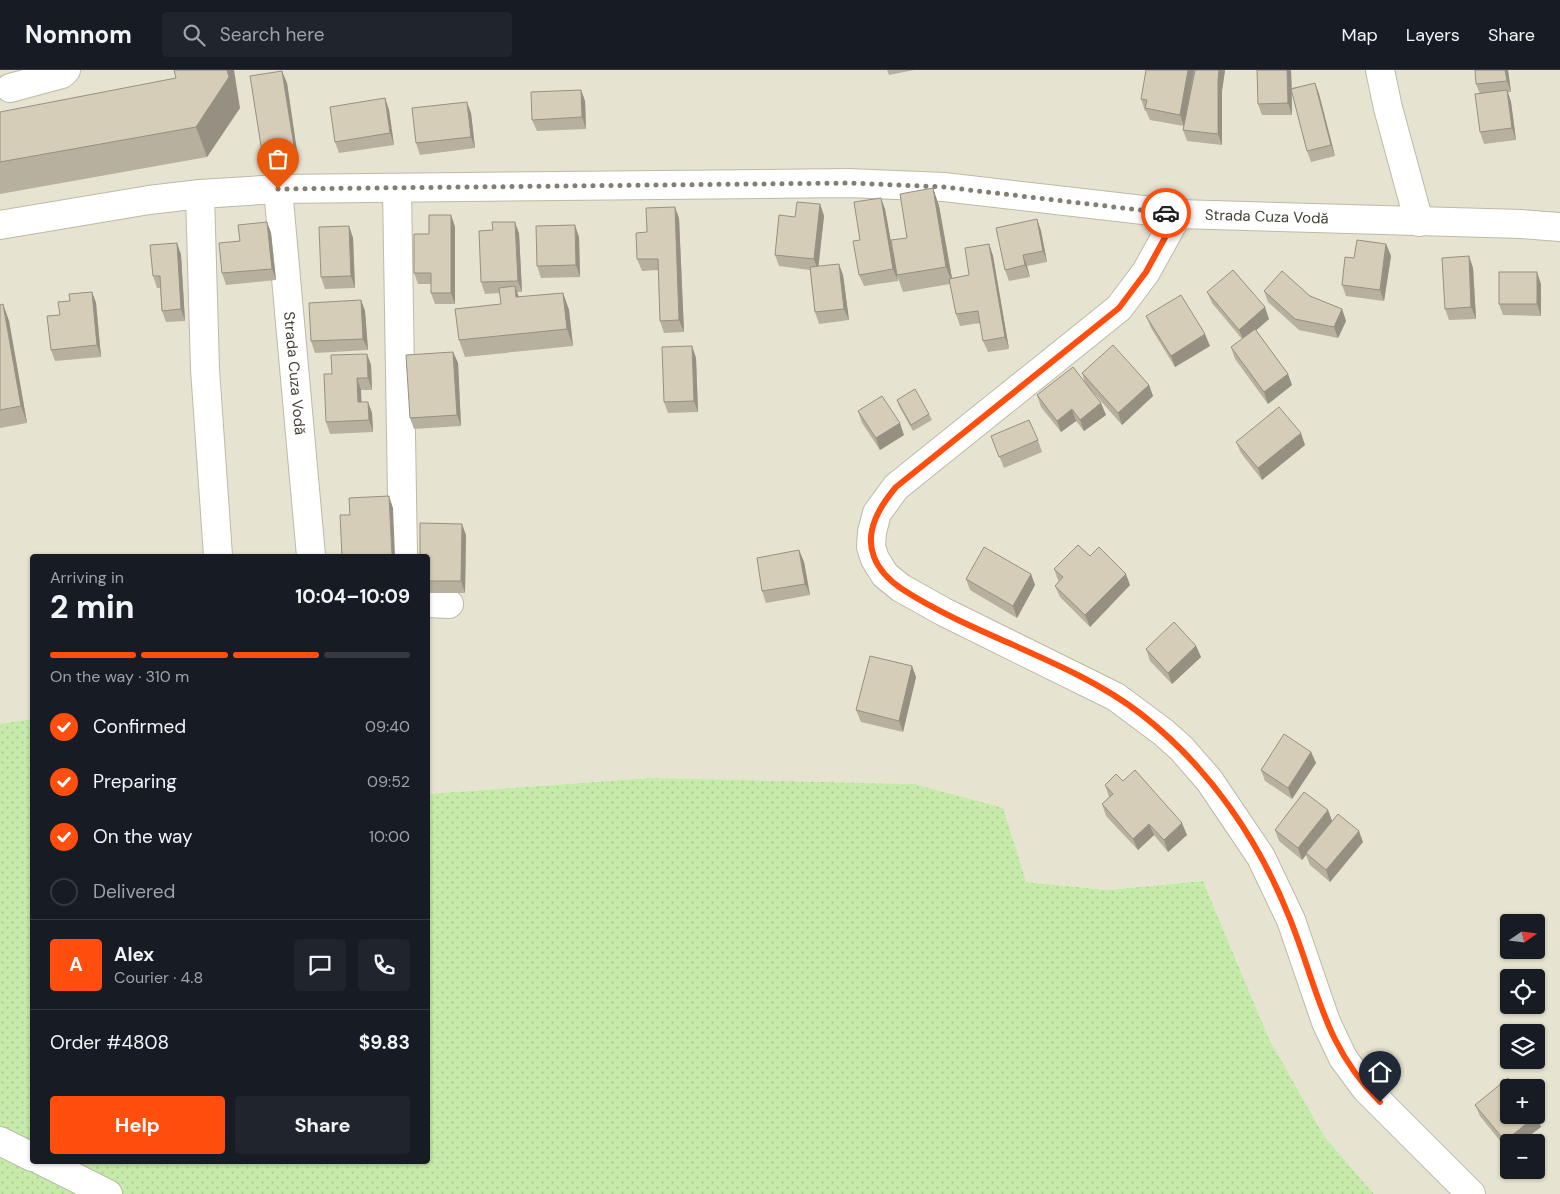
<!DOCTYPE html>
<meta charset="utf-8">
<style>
:root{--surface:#171b24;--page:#20242c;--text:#f1f3f6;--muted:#9ea1a6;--line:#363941;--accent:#ff4e0e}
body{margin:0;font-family:"DM Sans",sans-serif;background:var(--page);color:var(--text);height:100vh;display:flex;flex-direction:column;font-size:19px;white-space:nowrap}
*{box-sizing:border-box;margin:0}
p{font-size:16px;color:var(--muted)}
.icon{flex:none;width:28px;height:28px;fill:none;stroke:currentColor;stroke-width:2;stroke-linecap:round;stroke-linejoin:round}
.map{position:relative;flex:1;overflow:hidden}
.drawer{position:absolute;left:30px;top:484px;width:400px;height:610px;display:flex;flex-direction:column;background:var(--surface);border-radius:5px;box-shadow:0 1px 4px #0004}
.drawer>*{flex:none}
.needle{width:32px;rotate:76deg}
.controls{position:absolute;left:1500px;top:844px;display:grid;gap:10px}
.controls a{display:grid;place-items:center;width:45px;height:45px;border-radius:5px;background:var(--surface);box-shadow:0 1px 4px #0004;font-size:25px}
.pin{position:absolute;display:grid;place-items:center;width:42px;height:42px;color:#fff;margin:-51px -21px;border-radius:50% 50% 50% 0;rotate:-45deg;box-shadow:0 0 5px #0007}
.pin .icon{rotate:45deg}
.courier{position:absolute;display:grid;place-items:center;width:50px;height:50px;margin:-25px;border:4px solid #ff4e0e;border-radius:50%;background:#fff;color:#222;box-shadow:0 1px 6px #0007}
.overview em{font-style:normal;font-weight:700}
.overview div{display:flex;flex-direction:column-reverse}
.overview{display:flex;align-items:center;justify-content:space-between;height:85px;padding:0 20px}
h1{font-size:32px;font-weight:700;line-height:38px}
.bar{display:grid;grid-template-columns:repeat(4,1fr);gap:8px 5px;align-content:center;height:60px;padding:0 20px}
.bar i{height:6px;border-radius:4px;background:var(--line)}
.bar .current{background:var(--accent)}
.bar p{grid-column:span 4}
.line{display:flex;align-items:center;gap:12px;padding:0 20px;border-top:1px solid var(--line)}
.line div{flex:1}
.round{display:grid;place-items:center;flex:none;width:52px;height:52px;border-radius:5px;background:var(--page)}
ol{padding:0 20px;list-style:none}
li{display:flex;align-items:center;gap:15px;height:55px}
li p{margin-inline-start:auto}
li .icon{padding:5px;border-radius:50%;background:var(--accent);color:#fff;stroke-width:4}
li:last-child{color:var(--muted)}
li i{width:28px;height:28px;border:2px solid var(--line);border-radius:50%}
.primary-button{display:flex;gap:10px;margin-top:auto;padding:10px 20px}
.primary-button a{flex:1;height:58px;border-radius:5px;background:var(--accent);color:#fff;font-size:20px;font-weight:700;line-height:58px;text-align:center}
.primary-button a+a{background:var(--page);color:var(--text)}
header{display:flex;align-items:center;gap:30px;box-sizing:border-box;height:70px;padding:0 25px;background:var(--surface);border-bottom:1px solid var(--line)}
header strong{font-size:24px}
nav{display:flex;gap:28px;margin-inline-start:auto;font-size:18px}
.search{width:350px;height:45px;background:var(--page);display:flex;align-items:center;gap:12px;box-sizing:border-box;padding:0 18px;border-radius:5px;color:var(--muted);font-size:19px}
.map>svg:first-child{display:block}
</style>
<header>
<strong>Nomnom</strong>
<div class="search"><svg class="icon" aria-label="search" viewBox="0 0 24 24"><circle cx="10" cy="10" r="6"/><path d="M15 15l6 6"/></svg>Search here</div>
<nav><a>Map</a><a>Layers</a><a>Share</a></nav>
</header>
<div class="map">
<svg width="1560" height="1124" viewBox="0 0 1560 1124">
<defs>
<pattern id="grass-dots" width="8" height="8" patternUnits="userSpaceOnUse" patternTransform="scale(1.25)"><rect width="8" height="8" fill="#c5eaa9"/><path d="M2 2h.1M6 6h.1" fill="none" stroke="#abca92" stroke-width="1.8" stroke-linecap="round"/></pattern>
</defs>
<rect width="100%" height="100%" fill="#f3f0e3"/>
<!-- residential -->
<path fill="#e7e3d1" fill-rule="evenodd" d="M 0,0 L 1560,0 L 1560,1124 L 1374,1124 L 1324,1066 L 1269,969 L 1203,811 L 1108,820 L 1026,812 L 914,714 L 649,708 L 428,724 L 428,486 L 32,486 L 32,649 L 0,654 ZM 1509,852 L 1536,852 L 1536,880 L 1509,880 ZM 1509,908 L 1536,908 L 1536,935 L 1509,935 ZM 1509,962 L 1536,962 L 1536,990 L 1509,990 ZM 1509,1018 L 1536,1018 L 1536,1045 L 1509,1045 ZM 1509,1072 L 1536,1072 L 1536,1100 L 1509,1100 Z"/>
<!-- grass -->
<polygon fill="url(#grass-dots)" points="32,649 32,1091 428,1091 428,724 649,708 914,714 1003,738 1026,812 1108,820 1203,811 1269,969 1324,1066 1374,1124 0,1124 0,654"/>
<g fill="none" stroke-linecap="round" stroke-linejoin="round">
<defs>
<g id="minor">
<polyline points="1380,0 1388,38 1419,152"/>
<polyline points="10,18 62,4 66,0"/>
<path id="s1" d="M 278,119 L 311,486"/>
<polyline points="397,119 403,486"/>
<polyline points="200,124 205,299 218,486"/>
<polyline points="1178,144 1146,202 1119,238 896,417 877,443 872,462 871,477 875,489 885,505 901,518 944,542 1116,627 1163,662 1181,678 1209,710 1261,787 1291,850 1326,952 1343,988 1366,1019 1471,1124"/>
<path id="s2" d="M 0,155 L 149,130 L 200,124 L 278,119 L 848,113 L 944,117 L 1178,144 L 1521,154 L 1560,157"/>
<polyline points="428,533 449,534"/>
<polyline points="0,1071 32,1087"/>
<polyline points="42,1091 108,1124"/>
</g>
</defs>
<!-- minor casing -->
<use href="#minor" stroke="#bfb9a5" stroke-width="30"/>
<!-- minor -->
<use href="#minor" stroke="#fff" stroke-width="28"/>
</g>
<!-- wall -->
<g fill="#b7b09e">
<polygon points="887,0 914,0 889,5"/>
<polygon points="1195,0 1225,0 1222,21 1222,75 1187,71 1183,60 1184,56 1150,50 1146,41 1145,41 1141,29"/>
<polygon points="1291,0 1292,18 1315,13 1319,24 1335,86 1311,92 1307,81 1292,22 1292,45 1262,45 1258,34"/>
<polygon points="1508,0 1511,22 1508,22 1511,32 1516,70 1484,74 1480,62 1480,24 1476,14"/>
<polygon points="287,13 298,88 266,93 262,82"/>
<polygon points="581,20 585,31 586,59 537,61 532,50"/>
<polygon points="385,28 389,40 394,75 339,83 335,72"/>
<polygon points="240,38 207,87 0,124 0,42"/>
<polygon points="471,43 475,78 420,85 416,73"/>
<polygon points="933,118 939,136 952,208 969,205 989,174 993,186 1009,279 988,282 983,271 980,253 960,256 956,244 950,214 903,222 897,205 907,168"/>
<polygon points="820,134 824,146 818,196 843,205 849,250 819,254 815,242 810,200 779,196 775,185 795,147"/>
<polygon points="885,139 898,211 864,216 859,205 860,170"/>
<polygon points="451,145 455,157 455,234 435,234 431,223 431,214 418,214 414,203 429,164"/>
<polygon points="679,148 684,262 664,263 660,251 658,200 642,201 637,189 647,162"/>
<polygon points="1037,149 1041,161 1047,192 1027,196 1030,207 1009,211 1005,200"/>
<polygon points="267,152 271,163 276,210 226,215 222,203 240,171"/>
<polygon points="349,156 353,168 355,218 325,219 321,207"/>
<polygon points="493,160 519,163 522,222 517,222 519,227 563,223 569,240 573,276 465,287 459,270 501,234 500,223 485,224 481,212"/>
<polygon points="579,167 580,207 541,208 537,196"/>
<polygon points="177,173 181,185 185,251 166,252 162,241 160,218 157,218 153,206"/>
<polygon points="1386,174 1391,186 1384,231 1346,226 1342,215 1354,188"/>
<polygon points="1469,186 1473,198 1476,249 1449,250 1445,239"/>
<polygon points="1541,214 1541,246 1503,245 1499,234"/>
<polygon points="1264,221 1310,226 1342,239 1346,251 1338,268 1299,260 1268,232"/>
<polygon points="92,222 96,233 101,287 55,291 51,280 60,245 70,231"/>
<polygon points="1207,222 1269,249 1256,260 1288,304 1292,315 1268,334 1235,289 1231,277 1242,269 1212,233"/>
<polygon points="361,230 365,241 368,280 315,283 311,271"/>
<polygon points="3,234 9,251 27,353 0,358 0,235"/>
<polygon points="1146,246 1210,276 1175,297 1151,258"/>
<polygon points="692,276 696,288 698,342 668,343 664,332"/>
<polygon points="453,282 458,293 461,356 414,359 410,348"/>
<polygon points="367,284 371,295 372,320 361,320 361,332 368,332 372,343 373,362 330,364 326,352 332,304"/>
<polygon points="1082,303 1149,315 1153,326 1122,355 1092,321 1106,345 1084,361 1076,351 1061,362 1041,337 1037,325 1085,313"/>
<polygon points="897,330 929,344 932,350 913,361 899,336"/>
<polygon points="858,341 904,365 880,380 862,353"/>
<polygon points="991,366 1038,370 1042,382 1004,398"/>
<polygon points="1236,372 1305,375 1262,410 1241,383"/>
<polygon points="466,465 465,523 428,523 428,486"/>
<polygon points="799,480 804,492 810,525 766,533 762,521"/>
<polygon points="1090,486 1130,515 1090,557 1060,527 1055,516 1059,511 1058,510 1054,499"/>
<polygon points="1031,504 1035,515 1017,548 970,520 966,509"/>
<polygon points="1196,576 1201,587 1172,614 1150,591 1146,579"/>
<polygon points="912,596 916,607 903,662 861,652 856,640"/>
<polygon points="1311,682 1316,693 1292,729 1265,711 1261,700"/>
<polygon points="1123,711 1187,765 1168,782 1154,765 1138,780 1106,746 1102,734 1109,727 1105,715"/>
<polygon points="1328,740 1332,751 1363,772 1330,812 1310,795 1306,785 1302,790 1279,771 1275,760"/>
<polygon points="1475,1035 1541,1057 1521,1072 1509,1072 1509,1082 1480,1046"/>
</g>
<!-- shaded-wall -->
<g fill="#959081">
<polygon points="227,0 234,0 240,38 207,87 196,57"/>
<polygon points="1188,0 1194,0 1184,56 1180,45"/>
<polygon points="1219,0 1225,0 1222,21 1222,75 1218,64 1218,10"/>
<polygon points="1287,0 1291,0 1292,45 1288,33"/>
<polygon points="1505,0 1508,0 1511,22 1507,11"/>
<polygon points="282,1 287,13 298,88 294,76"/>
<polygon points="1315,13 1319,24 1335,86 1331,75"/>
<polygon points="581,20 585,31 586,59 582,47"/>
<polygon points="1507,20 1511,32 1516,70 1512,58"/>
<polygon points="385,28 389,40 394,75 390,63"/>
<polygon points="467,32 471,43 475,78 471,67"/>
<polygon points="933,118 939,136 953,214 946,197"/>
<polygon points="881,128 885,139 898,211 893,199"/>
<polygon points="820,134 824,146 818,201 814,189"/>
<polygon points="675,137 679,148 684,262 679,250"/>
<polygon points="451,145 455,157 455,234 451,223"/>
<polygon points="1037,149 1041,161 1047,192 1043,181"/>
<polygon points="267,152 271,163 276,210 272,199"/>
<polygon points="515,152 519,163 522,222 518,211"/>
<polygon points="575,155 579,167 580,207 576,195"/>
<polygon points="349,156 353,168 355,218 351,206"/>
<polygon points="177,173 181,185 185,251 181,239"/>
<polygon points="989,174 993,186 1009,279 1005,267"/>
<polygon points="1386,174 1391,186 1384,231 1380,220"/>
<polygon points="1023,185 1027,196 1030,207 1025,195"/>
<polygon points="1469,186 1473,198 1476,249 1471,237"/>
<polygon points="839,194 843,205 849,250 844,239"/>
<polygon points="1537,202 1541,214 1541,246 1537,234"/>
<polygon points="515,216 521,234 516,227"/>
<polygon points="92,222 96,233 101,287 97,275"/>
<polygon points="563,223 569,240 573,276 567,259"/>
<polygon points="361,230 365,241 368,280 363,269"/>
<polygon points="3,234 9,251 27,353 21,336"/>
<polygon points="1265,237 1269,249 1244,271 1239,260"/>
<polygon points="1342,239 1346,251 1338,268 1334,257"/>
<polygon points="1205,264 1210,276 1175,297 1171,286"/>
<polygon points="692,276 696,288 698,342 694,331"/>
<polygon points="453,282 458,293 461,356 457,345"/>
<polygon points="367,284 371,295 372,320 368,308"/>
<polygon points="1288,304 1292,315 1268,334 1264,322"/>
<polygon points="357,308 361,320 362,344 358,332"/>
<polygon points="1149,315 1153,326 1122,355 1118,343"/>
<polygon points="368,332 372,343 373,362 369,350"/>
<polygon points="1101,333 1106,345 1084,361 1080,350"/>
<polygon points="1072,339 1076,351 1061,362 1057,351"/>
<polygon points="900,353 904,365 880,380 876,368"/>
<polygon points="1301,363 1305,375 1262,410 1258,398"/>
<polygon points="389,426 393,438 395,486 392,486"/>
<polygon points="462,454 466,465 465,523 461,511"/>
<polygon points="799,480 804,492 810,525 805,514"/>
<polygon points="1031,504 1035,515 1017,548 1013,536"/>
<polygon points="1126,504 1130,515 1090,557 1085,545"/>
<polygon points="1196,576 1201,587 1172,614 1168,603"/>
<polygon points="912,596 916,607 903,662 899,651"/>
<polygon points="1311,682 1316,693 1292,729 1288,718"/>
<polygon points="1328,740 1332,751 1306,783 1306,785 1302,790 1298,778"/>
<polygon points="1182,753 1187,765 1168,782 1164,770"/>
<polygon points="1149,754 1154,765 1138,780 1133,769"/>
<polygon points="1359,761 1363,772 1330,812 1326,800"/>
<polygon points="1537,1045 1541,1057 1521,1072 1509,1072 1509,1082 1505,1071"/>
</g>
<!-- building -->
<g fill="#d5cdb8" stroke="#959081">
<polygon points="174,0 227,0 229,7 196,57 0,92 0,42 176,8"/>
<polygon points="1146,0 1188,0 1180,45 1145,38 1147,30 1141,29"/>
<polygon points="1195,0 1219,0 1218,10 1218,64 1183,60"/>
<polygon points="1257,0 1287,0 1288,33 1258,34"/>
<polygon points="1475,0 1505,0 1507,11 1476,14"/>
<polygon points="282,1 294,76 262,82 250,6"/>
<polygon points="1315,13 1331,75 1307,81 1291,19"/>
<polygon points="581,20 582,47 532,50 531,22"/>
<polygon points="1507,20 1512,58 1480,62 1475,24"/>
<polygon points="385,28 390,63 335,72 330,37"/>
<polygon points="467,32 471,67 416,73 412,38"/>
<polygon points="933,118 946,197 897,205 891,170 907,168 900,124"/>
<polygon points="881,128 893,199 859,205 853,171 860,170 854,132"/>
<polygon points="797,132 820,134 814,189 775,185 779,145 795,147"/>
<polygon points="675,137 679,250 660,251 658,189 637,189 636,163 647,162 646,138"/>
<polygon points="429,145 451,145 451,223 431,223 431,203 414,203 414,164 429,164"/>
<polygon points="1037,149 1043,181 1023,185 1025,195 1005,200 996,158"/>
<polygon points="267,152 272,199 222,203 219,173 240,171 238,155"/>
<polygon points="492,152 515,152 518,211 481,212 479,161 493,160"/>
<polygon points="575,155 576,195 537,196 536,156"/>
<polygon points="349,156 351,206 321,207 319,157"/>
<polygon points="1357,170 1386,174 1380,220 1342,215 1345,187 1354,188"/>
<polygon points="177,173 181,239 162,241 160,206 153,206 150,175"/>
<polygon points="989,174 1005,267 983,271 978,241 956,244 949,209 969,205 965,178"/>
<polygon points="1469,186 1471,237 1445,239 1442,188"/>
<polygon points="839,194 844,239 815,242 810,197"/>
<polygon points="1233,200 1265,237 1239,260 1207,222"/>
<polygon points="1282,201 1310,226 1342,239 1334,257 1295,249 1264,221"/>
<rect x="1499" y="202" width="38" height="32"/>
<polygon points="515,216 516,227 563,223 567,259 459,270 455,239 501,234 499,218"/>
<polygon points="92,222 97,275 51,280 47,246 60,245 58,232 70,231 69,224"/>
<polygon points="1181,225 1205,264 1171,286 1146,246"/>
<polygon points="361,230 363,269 311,271 309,233"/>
<polygon points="3,234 21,336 0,340 0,235"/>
<polygon points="1255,259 1288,304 1264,322 1231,277"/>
<polygon points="1113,275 1149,315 1118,343 1082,303"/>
<polygon points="692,276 694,331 664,332 662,277"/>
<polygon points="453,282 457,345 410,348 406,285"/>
<polygon points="367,284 368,308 357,308 358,332 368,332 369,350 326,352 324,304 332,304 331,285"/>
<polygon points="1073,297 1101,333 1080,350 1072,339 1057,351 1037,325"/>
<polygon points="915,319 929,344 911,355 897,330"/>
<polygon points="882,326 900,353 876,368 858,341"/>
<polygon points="1279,337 1301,363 1258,398 1236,372"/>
<polygon points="1029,350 1038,370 999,387 991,366"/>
<polygon points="389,426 392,486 342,486 340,445 350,445 349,428"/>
<polygon points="420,453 462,454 461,511 428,511 428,486 420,486"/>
<polygon points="1078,475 1090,486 1099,477 1126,504 1085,545 1055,516 1063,507 1054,499"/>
<polygon points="984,477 1031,504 1013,536 966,509"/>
<polygon points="799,480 805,514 762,521 757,488"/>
<polygon points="1174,552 1196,576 1168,603 1146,579"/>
<polygon points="870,586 912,596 899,651 856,640"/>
<polygon points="1284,664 1311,682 1288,718 1261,700"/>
<polygon points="1135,700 1182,753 1164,770 1149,754 1133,769 1102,734 1113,724 1105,715 1116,704 1123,711"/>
<polygon points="1304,722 1328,740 1298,778 1275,760"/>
<polygon points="1338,744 1359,761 1326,800 1306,783"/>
<polygon points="1508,1008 1515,1018 1509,1018 1509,1045 1536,1045 1536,1044 1537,1045 1505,1071 1475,1035"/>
</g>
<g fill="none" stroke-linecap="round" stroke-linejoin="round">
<!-- done -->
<polyline stroke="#827e71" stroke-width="5" stroke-dasharray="0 9" points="278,119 848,113 944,117 1166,143"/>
<!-- route -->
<path stroke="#ff4e0e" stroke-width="6" d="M 1166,143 L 1178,144 L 1146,202 L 1119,238 L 896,417 C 880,436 864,461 874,487 C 879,500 890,511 902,519 C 976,567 1071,590 1141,644 C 1209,697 1259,770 1290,849 C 1318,919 1324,976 1380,1032"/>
</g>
<g text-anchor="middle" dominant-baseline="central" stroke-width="4.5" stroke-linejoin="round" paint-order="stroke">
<!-- street labels -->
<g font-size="15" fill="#454033" stroke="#fff">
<text stroke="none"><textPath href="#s2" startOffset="1271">Strada Cuza Vodă</textPath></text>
<text stroke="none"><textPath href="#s1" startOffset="185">Strada Cuza Vodă</textPath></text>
</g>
</g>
</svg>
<div class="controls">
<a><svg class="needle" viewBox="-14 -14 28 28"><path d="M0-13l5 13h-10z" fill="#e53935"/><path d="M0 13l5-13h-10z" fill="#9ea1a6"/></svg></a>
<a><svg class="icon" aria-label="locate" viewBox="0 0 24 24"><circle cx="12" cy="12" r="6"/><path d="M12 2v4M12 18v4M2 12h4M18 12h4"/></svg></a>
<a><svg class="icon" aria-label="layers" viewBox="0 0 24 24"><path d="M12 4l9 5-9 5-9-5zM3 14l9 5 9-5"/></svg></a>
<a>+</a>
<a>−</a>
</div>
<div class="pin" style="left:278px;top:119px;background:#ea580c"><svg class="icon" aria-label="bag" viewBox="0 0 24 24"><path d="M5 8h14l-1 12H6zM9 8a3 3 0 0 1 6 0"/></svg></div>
<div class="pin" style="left:1380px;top:1032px;background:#1f2937"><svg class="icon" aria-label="home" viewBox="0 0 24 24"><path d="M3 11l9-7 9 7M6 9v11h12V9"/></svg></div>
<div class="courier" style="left:1166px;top:143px"><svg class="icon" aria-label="car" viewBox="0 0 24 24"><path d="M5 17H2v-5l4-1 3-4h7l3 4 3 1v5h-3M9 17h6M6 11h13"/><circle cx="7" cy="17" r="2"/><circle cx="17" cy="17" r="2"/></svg></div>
<section class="drawer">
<div class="overview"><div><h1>2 min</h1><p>Arriving in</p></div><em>10:04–10:09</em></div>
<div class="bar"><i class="current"></i><i class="current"></i><i class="current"></i><i></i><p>On the way · 310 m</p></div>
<ol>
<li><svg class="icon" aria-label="check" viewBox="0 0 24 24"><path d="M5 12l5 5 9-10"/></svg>Confirmed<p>09:40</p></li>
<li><svg class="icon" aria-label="check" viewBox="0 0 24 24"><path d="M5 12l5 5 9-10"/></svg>Preparing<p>09:52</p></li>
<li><svg class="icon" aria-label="check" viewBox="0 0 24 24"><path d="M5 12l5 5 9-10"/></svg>On the way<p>10:00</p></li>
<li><i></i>Delivered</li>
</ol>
<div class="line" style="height:90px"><b class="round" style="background:var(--accent);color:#fff">A</b><div><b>Alex</b><p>Courier · 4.8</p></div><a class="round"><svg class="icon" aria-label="chat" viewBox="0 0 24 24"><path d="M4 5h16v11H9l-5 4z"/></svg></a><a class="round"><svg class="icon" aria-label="phone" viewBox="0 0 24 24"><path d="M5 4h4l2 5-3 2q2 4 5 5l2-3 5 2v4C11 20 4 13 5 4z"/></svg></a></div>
<div class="line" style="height:65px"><div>Order #4808</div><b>$9.83</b></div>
<div class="primary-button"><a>Help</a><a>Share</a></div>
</section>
</div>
